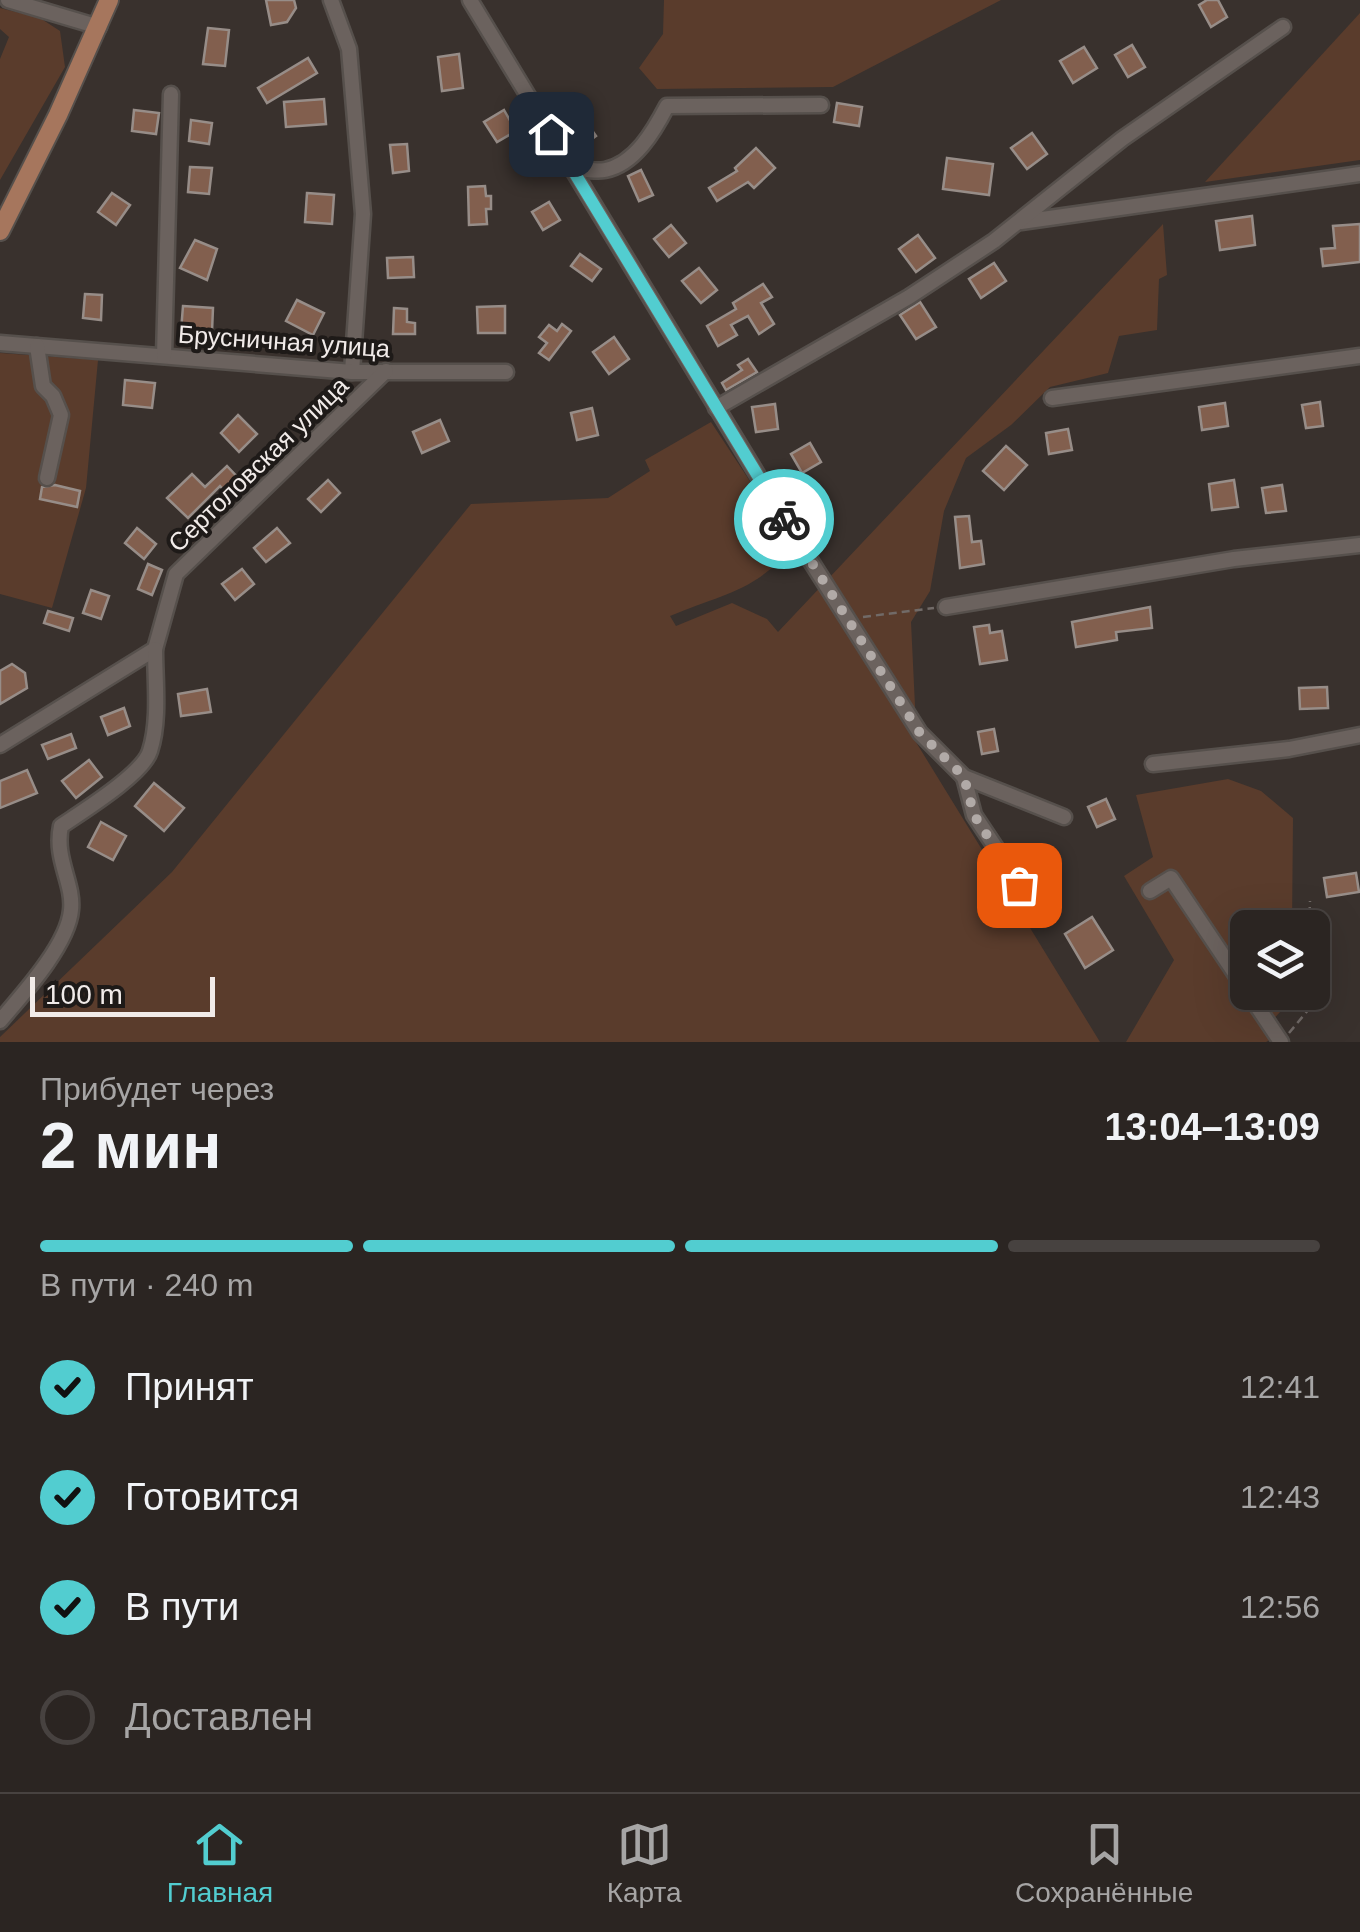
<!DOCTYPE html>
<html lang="ru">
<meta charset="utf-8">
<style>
:root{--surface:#2b2522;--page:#37312f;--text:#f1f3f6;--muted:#a6a5a5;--line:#474240;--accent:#52cdd0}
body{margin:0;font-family:Helvetica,sans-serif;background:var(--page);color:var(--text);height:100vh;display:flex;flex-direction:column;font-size:38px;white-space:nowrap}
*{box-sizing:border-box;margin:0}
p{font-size:32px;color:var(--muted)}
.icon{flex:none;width:55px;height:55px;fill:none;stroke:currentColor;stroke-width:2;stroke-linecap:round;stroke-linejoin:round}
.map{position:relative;height:1042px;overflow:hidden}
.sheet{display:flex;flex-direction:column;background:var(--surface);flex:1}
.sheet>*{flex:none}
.buttons{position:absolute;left:1230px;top:910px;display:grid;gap:20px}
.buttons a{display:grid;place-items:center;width:100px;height:100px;border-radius:15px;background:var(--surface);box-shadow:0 10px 40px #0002,0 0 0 2px var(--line);font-size:50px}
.scale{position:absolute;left:30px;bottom:25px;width:185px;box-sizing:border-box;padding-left:10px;border:5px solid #f1ebe9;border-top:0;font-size:28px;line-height:35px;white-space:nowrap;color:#f1ebe9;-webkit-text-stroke:8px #1e1a18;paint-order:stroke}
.pin{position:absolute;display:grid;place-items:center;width:85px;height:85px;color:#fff;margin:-42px;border-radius:20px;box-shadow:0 5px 15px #0006}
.courier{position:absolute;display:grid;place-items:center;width:100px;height:100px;margin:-50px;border:8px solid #52cdd0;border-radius:50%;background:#fff;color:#222;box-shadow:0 2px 12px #0007}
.head em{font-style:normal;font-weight:800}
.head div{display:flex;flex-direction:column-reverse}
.head{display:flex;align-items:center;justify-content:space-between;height:170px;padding:0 40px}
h1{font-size:65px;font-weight:800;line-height:75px}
.bar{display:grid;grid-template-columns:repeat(4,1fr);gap:15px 10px;align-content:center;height:120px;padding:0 40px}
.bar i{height:12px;border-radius:8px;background:var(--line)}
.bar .current{background:var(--accent)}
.bar p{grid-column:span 4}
ol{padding:0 40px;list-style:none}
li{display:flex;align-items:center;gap:30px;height:110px}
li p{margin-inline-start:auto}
li .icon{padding:10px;border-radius:50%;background:var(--accent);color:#111;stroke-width:4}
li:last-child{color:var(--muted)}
li i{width:55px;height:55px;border:5px solid var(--line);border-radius:50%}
.dock{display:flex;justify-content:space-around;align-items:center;height:140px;border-top:2px solid var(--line);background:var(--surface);font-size:28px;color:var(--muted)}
.dock a{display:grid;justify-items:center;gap:5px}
.dock .current{color:var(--accent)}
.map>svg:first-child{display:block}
</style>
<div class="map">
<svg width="1360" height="1042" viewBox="0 0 1360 1042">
<rect width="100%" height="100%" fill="#39312d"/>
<!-- green -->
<g fill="#5a3c2c">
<polygon points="664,0 1001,0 833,87 657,89 639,68 663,34"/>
<polygon points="0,8 40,18 60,31 65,67 0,180 0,59 9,37 0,29"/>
<polygon points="1360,13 1360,160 1205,182"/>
<path d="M 1163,224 L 1167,275 L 1159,279 L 1157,330 L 1119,336 L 1108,373 L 1050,387 L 1011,425 L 966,458 L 944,511 L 930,591 L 911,622 L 915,706 L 911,734 L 1100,1042 L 0,1042 L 0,1037 L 172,872 L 471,504 L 608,498 L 650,471 L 645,460 L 711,422 L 793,547 C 753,593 721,594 670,616 L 676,626 L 732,603 L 767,619 L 778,632 Z"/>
<polygon points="0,353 98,360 86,488 52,608 0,594"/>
<polygon points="1228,779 1261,791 1293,818 1292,927 1248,928 1248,992 1292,993 1292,999 1269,1024 1273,1038 1266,1042 1126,1042 1174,960 1124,876 1153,857 1136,795"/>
</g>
<!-- building -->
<g fill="#825f4e" stroke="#978d88" stroke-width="2.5">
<polygon points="266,0 294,0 296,8 287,22 271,25"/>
<polygon points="1207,0 1218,0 1227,17 1211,27 1199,5"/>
<polygon points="208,28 229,30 225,66 203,64"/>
<polygon points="1132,45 1145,67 1128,77 1115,55"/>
<polygon points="1084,47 1097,68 1073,83 1060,61"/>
<polygon points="459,54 463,88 442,91 438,57"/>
<polygon points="308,58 317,73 267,103 258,88"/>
<polygon points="324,99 326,124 286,127 284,102"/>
<polygon points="837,103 862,107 859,126 834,122"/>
<polygon points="134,110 159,113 156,134 132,131"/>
<polygon points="504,110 516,131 497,142 484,122"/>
<polygon points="584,119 596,136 580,148 568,131"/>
<polygon points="191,120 212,123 209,144 189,141"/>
<polygon points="1032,133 1047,154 1027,169 1011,148"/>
<polygon points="407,144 409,171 393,173 390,145"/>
<polygon points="756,148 775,168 754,188 748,182 717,201 709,188 737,171 735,168"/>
<polygon points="947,158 993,164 989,195 943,189"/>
<polygon points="190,167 212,168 209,194 188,192"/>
<polygon points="641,170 653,195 639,201 628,176"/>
<polygon points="485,186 486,196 491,196 491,209 486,209 487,224 469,225 468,187"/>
<polygon points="112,193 130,205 116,225 98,212"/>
<polygon points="307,193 334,195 332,224 305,222"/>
<polygon points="549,202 560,220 543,230 532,212"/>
<polygon points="1252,216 1255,245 1220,250 1216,221"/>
<polygon points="1360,224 1360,262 1323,266 1321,249 1335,248 1333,226"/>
<polygon points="671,225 686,243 669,257 654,239"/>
<polygon points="918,235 935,258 916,272 899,249"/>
<polygon points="195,240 217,249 207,280 180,268"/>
<polygon points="580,254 601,269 592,281 571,266"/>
<polygon points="413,257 414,277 388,278 387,258"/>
<polygon points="994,263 1006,281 981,298 969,279"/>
<polygon points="699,268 717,290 701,303 682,281"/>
<polygon points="763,284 772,297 761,303 774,324 759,334 748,316 731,325 737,335 718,346 707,326 736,309 733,303"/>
<polygon points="85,294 102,295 101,320 83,318"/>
<polygon points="297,300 324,313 313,335 286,321"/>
<polygon points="920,302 936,327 916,339 900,315"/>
<polygon points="183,306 213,308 212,332 181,331"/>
<polygon points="505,306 505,333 478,333 477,307"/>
<polygon points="394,308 407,309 407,322 415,323 415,334 393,334"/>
<polygon points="562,324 571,331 549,360 539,353 547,343 539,337 549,325 557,331"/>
<polygon points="614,337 629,359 609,374 593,352"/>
<polygon points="748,359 757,372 726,390 722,383 742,370 738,365"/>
<polygon points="125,380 155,383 152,408 123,405"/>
<polygon points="1320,402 1323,426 1306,428 1302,405"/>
<polygon points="1225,403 1228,426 1202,430 1199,407"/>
<polygon points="775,404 778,429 756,432 752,407"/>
<polygon points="592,408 598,435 577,440 571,413"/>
<polygon points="238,415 257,434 239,452 221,433"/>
<polygon points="440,420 449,441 422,453 413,432"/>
<polygon points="1068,429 1072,450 1049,454 1046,433"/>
<polygon points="810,443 821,462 802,473 791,454"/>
<polygon points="1006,446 1027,465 1004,490 983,471"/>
<polygon points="227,466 244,484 230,497 220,486 188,518 167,498 192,474 205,487"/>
<polygon points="328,480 340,493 321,512 308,499"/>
<polygon points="1234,480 1238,507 1212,510 1209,484"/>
<polygon points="55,485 80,491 77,507 40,499 42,487"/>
<polygon points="1282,485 1286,511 1266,513 1262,488"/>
<polygon points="969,516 972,542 981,541 984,564 960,568 955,517"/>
<polygon points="137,528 156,544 144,559 125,543"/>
<polygon points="277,528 290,543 266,562 254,548"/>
<polygon points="148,564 162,570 152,595 138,589"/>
<polygon points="242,569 254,584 235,600 222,584"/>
<polygon points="91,590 109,596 101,619 83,613"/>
<polygon points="1150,607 1152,628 1116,632 1117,640 1076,647 1072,622"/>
<polygon points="48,611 73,618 69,631 44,623"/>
<polygon points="989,625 990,633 1002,631 1007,660 980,664 974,627"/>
<polygon points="12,664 25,673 27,688 0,704 0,671"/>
<polygon points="1327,687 1328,708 1300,709 1299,688"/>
<polygon points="207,689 211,712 181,716 178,694"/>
<polygon points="124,708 130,726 108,735 101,717"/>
<polygon points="994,729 998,751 982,754 978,732"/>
<polygon points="71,734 76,748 48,759 42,745"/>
<polygon points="89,760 102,777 76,798 62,781"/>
<polygon points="27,770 37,793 0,808 0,781"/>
<polygon points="154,783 184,808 164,831 135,806"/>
<polygon points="1106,799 1115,819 1097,827 1088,807"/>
<polygon points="101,822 126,836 113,860 88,847"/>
<polygon points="1356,873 1359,892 1327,897 1324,878"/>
<polygon points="1092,917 1113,950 1085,968 1065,934"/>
</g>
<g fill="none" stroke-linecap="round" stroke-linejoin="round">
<defs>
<g id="minor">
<polyline points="8,0 99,27"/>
<polyline points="331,0 349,49 363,214 352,372"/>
<polyline points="470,0 786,522 920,733 964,777 1064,817"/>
<path d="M 572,168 C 582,169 595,172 605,170 C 635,164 654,131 667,106 L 821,105"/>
<polyline points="1021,222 1360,174"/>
<polyline points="0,343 352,372 506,372"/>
<polyline points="37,346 43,386 53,396 61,415 47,478"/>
<polyline points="164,356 171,94"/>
<polyline points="1052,398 1360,356"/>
<polyline points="716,408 909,297 994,241 1122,139 1283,27"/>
<polyline points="946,607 1234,559 1360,545"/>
<polyline points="0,745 155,649 176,574 386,371"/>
<polyline points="1153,764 1289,749 1360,735"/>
<polyline points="964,777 974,815 1038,911"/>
<polyline points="1150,891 1171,878 1281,1042"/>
<path d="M 0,1021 C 22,995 68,945 71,910 C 74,883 54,859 61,826 C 83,811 143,774 150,751 C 160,720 155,681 155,649"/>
</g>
<polyline id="major" points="0,231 58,115 109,0"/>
</defs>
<!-- minor casing -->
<use href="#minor" stroke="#56504c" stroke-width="19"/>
<!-- major casing -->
<use href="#major" stroke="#56504c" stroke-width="22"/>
<!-- path -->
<g stroke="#716a67" stroke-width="2.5" stroke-dasharray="8 5" stroke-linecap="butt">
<polyline points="863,617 934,608"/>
<polyline points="1309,928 1310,901"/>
<polyline points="1289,1033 1319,997 1312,966"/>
</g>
<!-- minor -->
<use href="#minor" stroke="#6b625e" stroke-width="14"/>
<!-- major -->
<use href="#major" stroke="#a6765d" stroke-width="18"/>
</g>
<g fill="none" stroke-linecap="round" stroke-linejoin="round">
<!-- done -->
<polyline stroke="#b1aaa7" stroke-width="10" stroke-dasharray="0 18" points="784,519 920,733 964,777 974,815 1019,885"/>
<!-- route -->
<polyline stroke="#52cdd0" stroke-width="12" points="551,134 784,519"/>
</g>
<g text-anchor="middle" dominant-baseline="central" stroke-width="8" stroke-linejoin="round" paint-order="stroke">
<!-- street labels -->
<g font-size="25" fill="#f1ebe9" stroke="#1e1a18">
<text transform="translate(284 341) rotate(4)">Брусничная улица</text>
<text transform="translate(258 464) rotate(-44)">Сертоловская улица</text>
</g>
</g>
</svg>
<div class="buttons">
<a><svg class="icon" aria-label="layers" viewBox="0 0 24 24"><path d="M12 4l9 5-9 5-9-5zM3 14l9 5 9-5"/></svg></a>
</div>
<div class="scale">100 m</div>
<div class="pin" style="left:1019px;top:885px;background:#ea580c"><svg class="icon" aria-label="bag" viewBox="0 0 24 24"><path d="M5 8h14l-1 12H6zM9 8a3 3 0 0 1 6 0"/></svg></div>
<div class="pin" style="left:551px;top:134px;background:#1f2937"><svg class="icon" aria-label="home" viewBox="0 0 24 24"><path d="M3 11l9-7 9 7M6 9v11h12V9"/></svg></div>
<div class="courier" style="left:784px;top:519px"><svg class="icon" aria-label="bike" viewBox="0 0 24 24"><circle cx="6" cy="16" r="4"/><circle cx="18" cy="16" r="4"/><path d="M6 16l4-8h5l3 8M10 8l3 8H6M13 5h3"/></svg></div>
</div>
<section class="sheet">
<div class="head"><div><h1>2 мин</h1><p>Прибудет через</p></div><em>13:04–13:09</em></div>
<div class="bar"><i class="current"></i><i class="current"></i><i class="current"></i><i></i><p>В пути · 240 m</p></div>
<ol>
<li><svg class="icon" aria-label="check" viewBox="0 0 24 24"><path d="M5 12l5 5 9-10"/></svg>Принят<p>12:41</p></li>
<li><svg class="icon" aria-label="check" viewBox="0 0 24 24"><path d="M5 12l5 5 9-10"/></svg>Готовится<p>12:43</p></li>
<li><svg class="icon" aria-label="check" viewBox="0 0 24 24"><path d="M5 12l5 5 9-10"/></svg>В пути<p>12:56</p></li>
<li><i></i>Доставлен</li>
</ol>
</section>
<nav class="dock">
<a class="current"><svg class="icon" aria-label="home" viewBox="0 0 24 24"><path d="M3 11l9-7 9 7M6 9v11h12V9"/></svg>Главная</a>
<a><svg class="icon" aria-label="map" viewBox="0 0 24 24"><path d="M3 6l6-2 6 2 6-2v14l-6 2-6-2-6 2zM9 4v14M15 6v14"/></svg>Карта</a>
<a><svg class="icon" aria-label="saved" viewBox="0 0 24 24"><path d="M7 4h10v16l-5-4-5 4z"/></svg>Сохранённые</a>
</nav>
